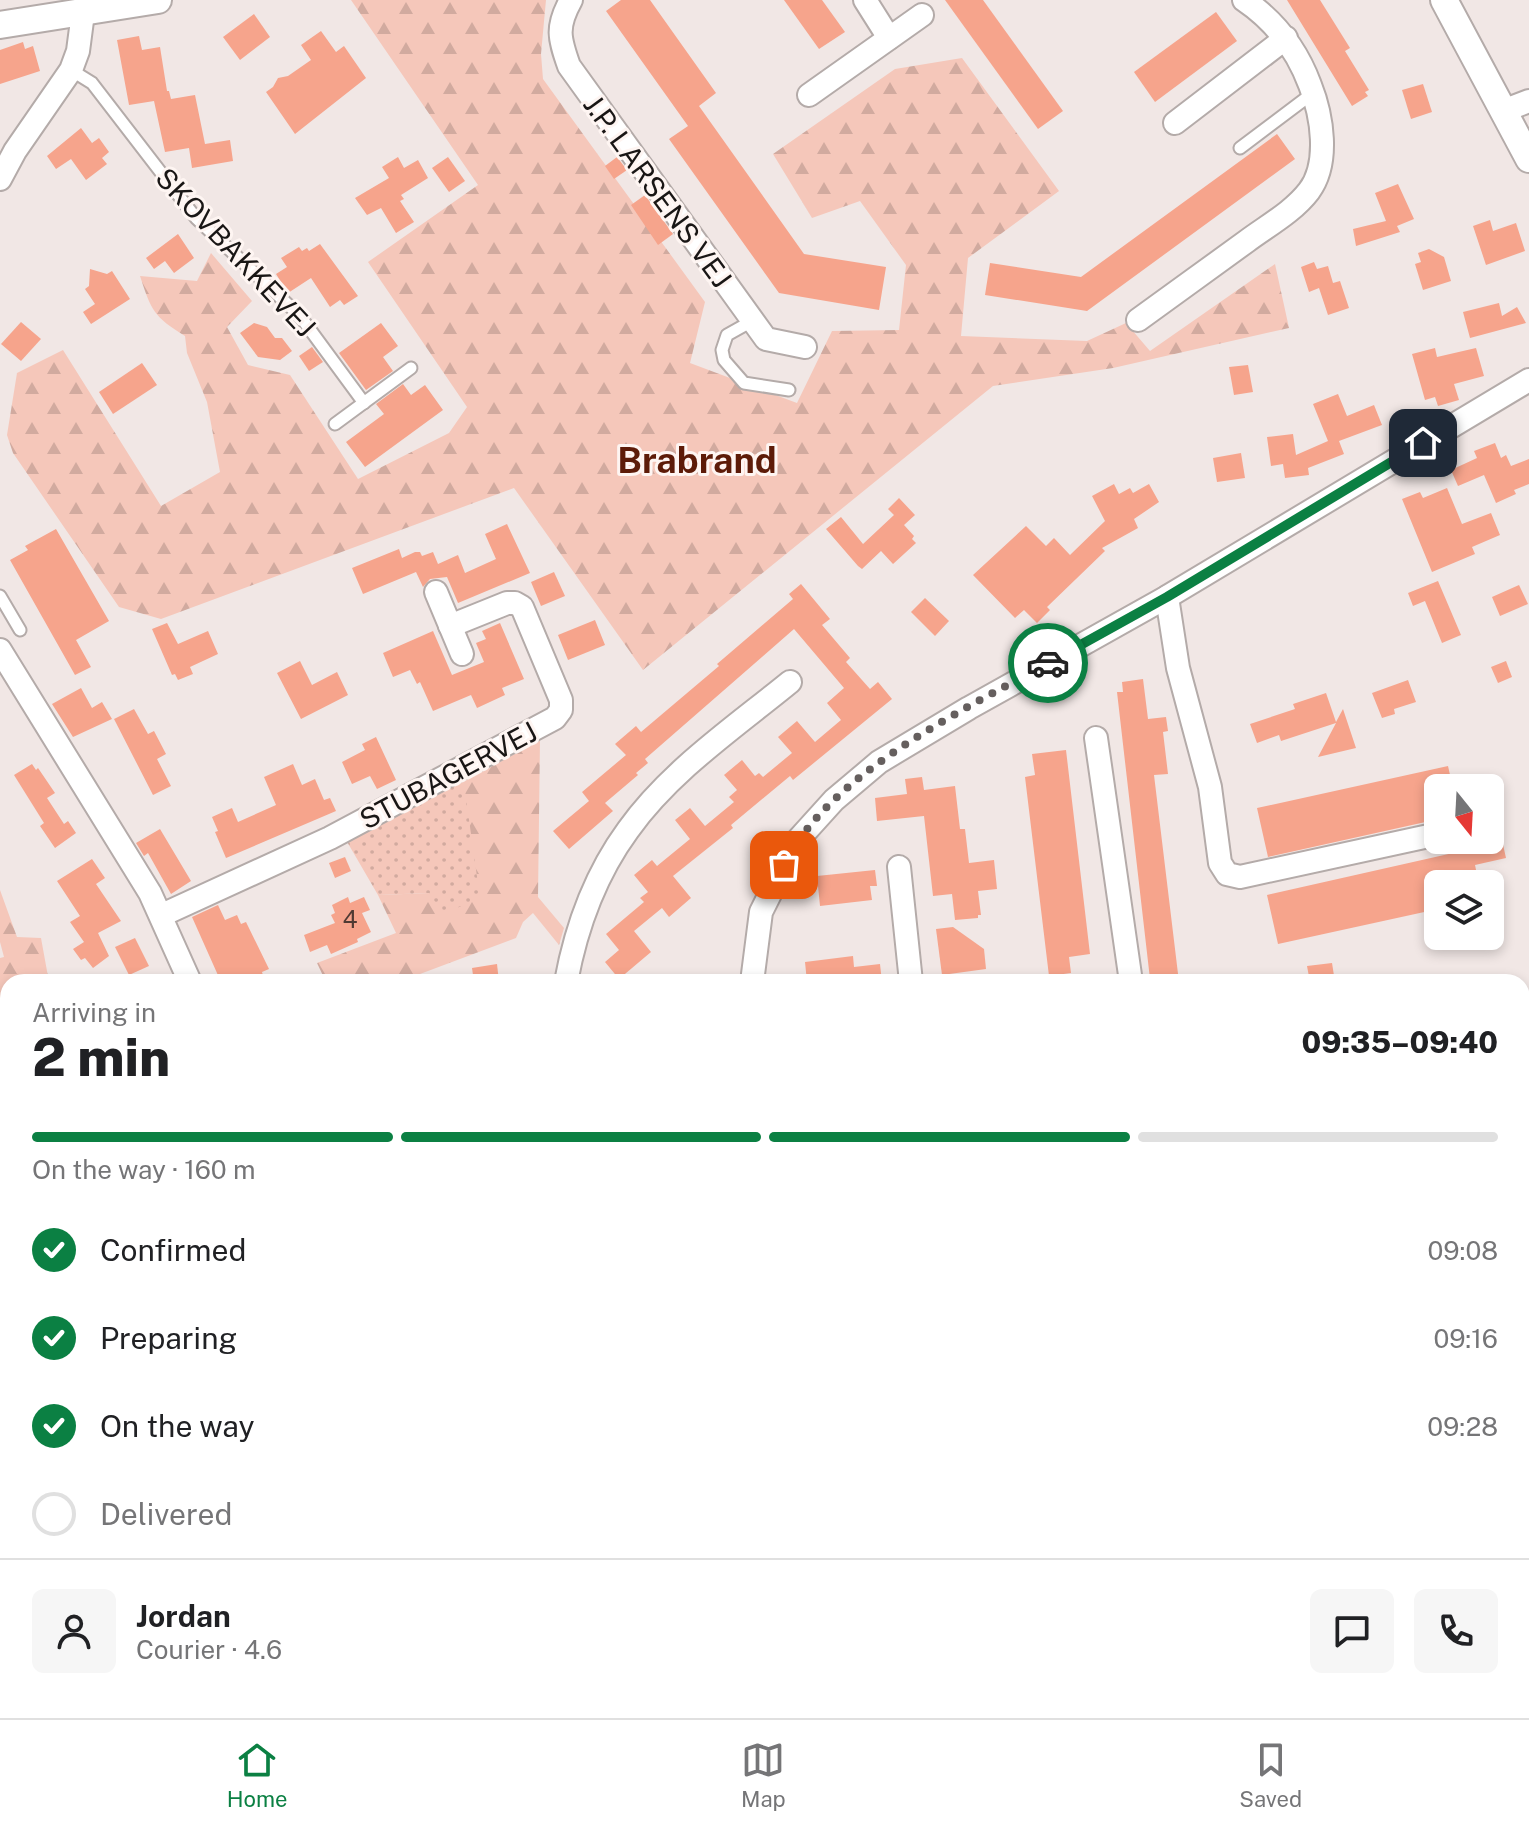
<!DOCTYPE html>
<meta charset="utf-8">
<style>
:root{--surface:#fff;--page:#f6f6f6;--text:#202124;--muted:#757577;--line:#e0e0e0;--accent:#0b8043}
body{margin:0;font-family:"Public Sans",sans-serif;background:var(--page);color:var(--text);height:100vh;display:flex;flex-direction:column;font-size:30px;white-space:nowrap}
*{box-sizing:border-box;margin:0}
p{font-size:26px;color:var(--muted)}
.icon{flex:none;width:44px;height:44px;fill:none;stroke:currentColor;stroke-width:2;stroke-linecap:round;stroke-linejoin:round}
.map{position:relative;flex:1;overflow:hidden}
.drawer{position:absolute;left:0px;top:974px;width:1530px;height:744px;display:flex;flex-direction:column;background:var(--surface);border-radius:24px 24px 0 0;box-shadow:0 4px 12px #0003}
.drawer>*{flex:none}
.needle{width:52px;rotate:162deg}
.tools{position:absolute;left:1424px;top:774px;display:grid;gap:16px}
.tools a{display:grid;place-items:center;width:80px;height:80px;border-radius:12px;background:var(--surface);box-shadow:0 4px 12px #0003;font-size:40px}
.pin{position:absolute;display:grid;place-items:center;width:68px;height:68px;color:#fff;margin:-34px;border-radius:16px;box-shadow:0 4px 12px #0006}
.courier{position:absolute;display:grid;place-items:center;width:80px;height:80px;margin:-40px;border:6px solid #0b8043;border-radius:50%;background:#fff;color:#222;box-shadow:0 2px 10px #0007}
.head em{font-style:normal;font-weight:800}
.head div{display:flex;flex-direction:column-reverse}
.head{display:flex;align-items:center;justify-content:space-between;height:136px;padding:0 32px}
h1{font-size:52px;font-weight:800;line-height:60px}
.bar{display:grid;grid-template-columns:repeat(4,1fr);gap:12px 8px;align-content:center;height:96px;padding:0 32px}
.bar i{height:10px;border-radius:6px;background:var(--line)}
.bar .active{background:var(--accent)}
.bar p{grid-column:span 4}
.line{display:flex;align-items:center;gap:20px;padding:0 32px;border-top:2px solid var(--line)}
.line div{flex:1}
.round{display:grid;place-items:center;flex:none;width:84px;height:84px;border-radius:12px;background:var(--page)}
ol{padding:0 32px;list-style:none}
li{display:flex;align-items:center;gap:24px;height:88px}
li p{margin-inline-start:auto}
li .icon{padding:8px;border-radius:50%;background:var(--accent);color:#fff;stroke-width:4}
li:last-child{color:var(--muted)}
li i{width:44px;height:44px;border:4px solid var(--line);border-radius:50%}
.menu{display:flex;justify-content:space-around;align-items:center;height:112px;border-top:2px solid var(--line);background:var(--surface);font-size:22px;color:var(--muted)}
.menu a{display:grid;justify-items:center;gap:4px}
.menu .active{color:var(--accent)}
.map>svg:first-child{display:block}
</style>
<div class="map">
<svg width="1529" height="1718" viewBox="0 0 1529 1718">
<defs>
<pattern id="forest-firs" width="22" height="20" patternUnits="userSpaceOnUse" patternTransform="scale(2)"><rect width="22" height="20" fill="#f5c7ba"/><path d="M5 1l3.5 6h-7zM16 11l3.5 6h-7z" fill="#d1aa9f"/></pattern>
<pattern id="park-dots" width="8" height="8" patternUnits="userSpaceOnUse" patternTransform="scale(2)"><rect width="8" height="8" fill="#f5c7ba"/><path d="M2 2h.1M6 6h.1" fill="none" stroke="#d1aa9f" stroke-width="1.8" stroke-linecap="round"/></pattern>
</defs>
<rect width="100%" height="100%" fill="#f1e7e5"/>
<!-- forest -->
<g fill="url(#forest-firs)">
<path d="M 351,0 L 546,0 L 541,54 L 543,79 L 705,302 L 690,363 L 797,403 L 832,331 L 899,330 L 906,265 L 860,201 L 812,218 L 773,154 L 895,69 L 962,58 L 1059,191 L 968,258 L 961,336 L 1087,341 L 1126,323 L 1150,351 L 1275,264 L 1289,328 L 1113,368 L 993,386 L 643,670 L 514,488 L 161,619 L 119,607 L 13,453 L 7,435 L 17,373 L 63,350 L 161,506 L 220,472 L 207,402 L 187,353 L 185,336 C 154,317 151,310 140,276 L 197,281 L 211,253 L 252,301 L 227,327 L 248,365 L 290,375 L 358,479 L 449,433 L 467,407 L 368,262 L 478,185 Z"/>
<polygon points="540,740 538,897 564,928 559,945 533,913 523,922 516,938 404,980 404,982 326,982 317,963 396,933 378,895 429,893 479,898 463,782"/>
<polygon points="0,890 17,937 41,938 49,982 8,982 8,1076 6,1064 0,1064 0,958 4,957 0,942"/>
<polygon points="8,1292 8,1354 0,1353 0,1295"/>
</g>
<!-- park -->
<polygon fill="url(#park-dots)" points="463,777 480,898 443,914 429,893 378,895 346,840"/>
<!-- building -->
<g fill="#f6a48c">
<polygon points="621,0 650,0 716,93 699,106 804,254 886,267 879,310 779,293 669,139 688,126 606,11"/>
<polygon points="784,0 822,0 845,32 819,49"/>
<polygon points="945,0 983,0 1063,111 1038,129"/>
<polygon points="1287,0 1320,0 1350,48 1345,51 1369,90 1365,92 1368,96 1352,106"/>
<polygon points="1216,12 1237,41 1155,102 1134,72"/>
<polygon points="254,14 270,37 240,60 223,37"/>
<polygon points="321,31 336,52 344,46 366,78 295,134 266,92 273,87 278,78 288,76 311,60 301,45"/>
<polygon points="139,36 142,50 160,47 167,91 169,91 171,99 195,95 205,144 230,140 233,161 192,168 189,148 165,152 154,101 129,105 117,40"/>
<polygon points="23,42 25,49 33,46 40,71 0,84 0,50"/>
<polygon points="1423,84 1432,112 1411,119 1402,90"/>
<polygon points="81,128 92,143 99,138 109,152 102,158 107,164 86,180 71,159 56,169 47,156"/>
<polygon points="1277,134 1295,159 1087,311 985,295 990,263 1081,277"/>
<polygon points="398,157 404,168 418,160 428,178 401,195 404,199 400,201 414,222 396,233 381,208 367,215 355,198 389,178 382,167"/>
<polygon points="448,157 465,181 449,192 432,168"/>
<polygon points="617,157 627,170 614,179 605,166"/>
<polygon points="1398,184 1414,219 1397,226 1400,232 1356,246 1353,229 1386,221 1375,193"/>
<polygon points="645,195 673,234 658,245 631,205"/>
<polygon points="1490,220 1493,231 1516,223 1525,251 1486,265 1473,226"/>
<polygon points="178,234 194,258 174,273 165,261 154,269 146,258"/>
<polygon points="320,244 358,296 344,305 340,300 330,307 311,278 288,293 276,274 287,267 281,258 299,247 302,251 307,248 309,251"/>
<polygon points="1429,249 1444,257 1451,281 1423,290 1415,264 1421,262 1418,253"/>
<polygon points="1314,262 1317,269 1328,266 1333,283 1340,281 1349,308 1328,315 1319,288 1309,292 1301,267"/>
<polygon points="90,269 107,274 112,271 130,299 91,324 83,312 95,304 85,289 89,286"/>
<polygon points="1499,303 1502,316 1517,307 1526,323 1470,338 1463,312"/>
<polygon points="21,322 41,339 21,361 1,344"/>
<polygon points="254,323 267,327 275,338 282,338 292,351 280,360 258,357 240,333"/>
<polygon points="381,323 398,346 383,357 393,371 366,390 339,353"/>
<polygon points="312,347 323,362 309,371 299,356"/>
<polygon points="1435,348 1437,357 1476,348 1484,376 1454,384 1459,400 1438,406 1435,397 1425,400 1412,354"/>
<polygon points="142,363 157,385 113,414 99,392"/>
<polygon points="1248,365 1253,392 1234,395 1229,367"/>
<polygon points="403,384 411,395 425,385 443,410 365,467 346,442 384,414 376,404"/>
<polygon points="1338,394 1347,416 1374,405 1382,425 1339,441 1344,454 1308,468 1309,475 1285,478 1283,464 1271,466 1267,437 1293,434 1296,455 1328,441 1313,404"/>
<polygon points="1495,443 1501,458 1506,455 1511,466 1529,459 1529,484 1514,490 1516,494 1496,503 1484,475 1458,486 1451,470 1477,458 1474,451"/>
<polygon points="1241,453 1245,478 1217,482 1213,458"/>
<polygon points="1114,484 1119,494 1130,488 1133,493 1149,484 1159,502 1134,519 1138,528 1102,548 1105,551 1047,607 1050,610 1037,623 1024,610 1015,618 973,575 1026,526 1046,546 1054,538 1070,555 1105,521 1092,496"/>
<polygon points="1447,488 1462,524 1491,513 1500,535 1472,547 1475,554 1432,572 1402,499 1420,492 1423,498"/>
<polygon points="899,498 915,515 904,525 914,536 912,539 916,543 893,564 881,551 862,569 858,566 826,529 841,517 863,544 894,515 888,509"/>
<polygon points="507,524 530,573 458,603 447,577 430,579 423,587 416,572 363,594 352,568 399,549 402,558 415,552 420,552 422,556 433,552 438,564 458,555 465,573 496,559 485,534"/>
<polygon points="56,529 109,621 76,640 91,667 75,675 10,560 28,550 25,546"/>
<polygon points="554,572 565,596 541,606 531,582"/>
<polygon points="1438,581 1461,635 1442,643 1425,601 1413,606 1408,593"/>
<polygon points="801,584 830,619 822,625 850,658 846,662 870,689 878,682 892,699 793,780 790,776 731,825 733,828 673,876 691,898 669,917 662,908 634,931 651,952 619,979 605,962 619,950 606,934 644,902 640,898 648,892 634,875 652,860 657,866 690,839 675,820 690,808 705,826 734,802 729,797 737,790 724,775 742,760 755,776 759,773 763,777 792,753 778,737 797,721 815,742 841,720 827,703 844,688 794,629 645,759 648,763 636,773 638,775 605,803 613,811 569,849 553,831 589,801 582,792 626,755 615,744 636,726 641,732 719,666 717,664 793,599 789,594"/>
<polygon points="1519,585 1528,604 1500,616 1492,597"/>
<polygon points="925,598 949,621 935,636 911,612"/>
<polygon points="595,620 605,645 568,660 558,635"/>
<polygon points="167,623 178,644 208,631 218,654 190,667 193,674 178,680 175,674 172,675 152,629"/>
<polygon points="500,623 524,679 502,688 505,695 477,708 471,695 433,711 420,682 417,684 410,670 393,677 383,653 433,631 452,675 484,662 476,643 486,639 482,631"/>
<polygon points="300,661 312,685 337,672 348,695 301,719 277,673"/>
<polygon points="1506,661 1512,677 1498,683 1491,667"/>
<polygon points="1143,679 1148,719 1166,717 1168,731 1163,732 1168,774 1154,775 1179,982 1161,982 1160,978 1150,979 1117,692 1123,692 1122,682"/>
<polygon points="1408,680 1416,702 1394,709 1395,714 1382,718 1372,693"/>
<polygon points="81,688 92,708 102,702 112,719 73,737 52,704"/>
<polygon points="1326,693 1336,722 1343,709 1356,748 1318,757 1336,723 1281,741 1279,735 1257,743 1250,724 1295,709 1293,704"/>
<polygon points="134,709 148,734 154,731 166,754 157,759 171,786 153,795 114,719"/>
<polygon points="376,737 396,780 377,789 370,776 352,784 342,762 365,750 362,744"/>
<polygon points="1066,750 1090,954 1069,957 1071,973 1049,976 1025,777 1035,775 1032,754"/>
<polygon points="32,764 36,770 38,768 55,793 47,798 64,824 68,821 76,833 55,848 40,826 44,823 14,775"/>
<polygon points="293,764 302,785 315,779 324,800 330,798 336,811 226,858 215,832 218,831 212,817 232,808 238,822 276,805 264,777"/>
<polygon points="1448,766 1453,788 1438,788 1438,797 1426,800 1430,821 1268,857 1257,808"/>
<polygon points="922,777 924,790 955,786 960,829 965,829 969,863 994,860 997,889 978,891 981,915 978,915 978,918 955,920 952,894 933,896 924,816 877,821 875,798 907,794 905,779"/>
<polygon points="160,829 191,881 171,894 148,853 144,856 136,843"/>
<polygon points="1450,840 1502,840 1506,858 1475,865 1479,884 1438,884 1438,909 1278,944 1267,895 1453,853"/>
<polygon points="345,857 351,871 335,878 329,863"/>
<polygon points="92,859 105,878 96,884 121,921 98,933 109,956 93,968 85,958 81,960 73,949 84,942 70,922 80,916 57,881"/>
<polygon points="875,870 877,886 870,886 872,900 820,906 817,876"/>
<polygon points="348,897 350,903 364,897 370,910 362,913 371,932 357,939 358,942 331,954 327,945 310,952 304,935 335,923 331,915 335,913 332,905"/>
<polygon points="218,905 225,920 237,915 241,924 246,922 269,969 262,972 265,982 221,982 192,917"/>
<polygon points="953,927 984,949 986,969 942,975 936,929"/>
<polygon points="135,938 149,966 129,975 115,947"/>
<polygon points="853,956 854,967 880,964 882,982 807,982 805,962"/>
<polygon points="1332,963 1335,982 1310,982 1307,966"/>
<polygon points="497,964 499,982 474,982 472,968"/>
</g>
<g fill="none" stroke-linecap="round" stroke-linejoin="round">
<defs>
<g id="service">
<polyline points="71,70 92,83 196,218 300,316 364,403"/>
<polyline points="1240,148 1313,93"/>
<polyline points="752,321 727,335 722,350 724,360 744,383 789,390"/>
<polyline points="335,424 411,368"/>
<polyline points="0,596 20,630"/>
</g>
<g id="minor">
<path d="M 571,0 C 556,27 559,38 569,66 L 766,339 L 805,347"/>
<polyline points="865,0 889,38"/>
<polyline points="809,95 922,15"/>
<polyline points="1503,111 1529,101"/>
<polyline points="1175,123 1286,38"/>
<polyline points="0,179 15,151 71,70 78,51 83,13"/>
<path d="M 1138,320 C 1174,294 1211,267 1247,241 C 1267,226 1293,212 1309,191 C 1330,163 1322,115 1310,85 C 1297,50 1275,21 1244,0"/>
<polyline points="436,592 462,654"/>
<polyline points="1167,597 1178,668 1210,787 1220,863 1227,874 1240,877 1438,834"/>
<polyline points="0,650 150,893 190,982"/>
<polyline points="1096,738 1131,982"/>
<polyline points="899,867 911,982"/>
<polyline points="162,915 330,838 555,718 561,710 561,700 522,607 515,603 507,603 450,626"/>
<path d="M 566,982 C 576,928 595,875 628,830 C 670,771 735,727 790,682"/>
<polyline points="752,982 761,912 796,842 834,800 879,762 969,708 1167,597 1529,380"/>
<polyline points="1522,1163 1529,1158"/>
<polyline points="0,1290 8,1287"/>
<polyline points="1522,1492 1529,1490"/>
<polyline points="277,1710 278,1718"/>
<polyline points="474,1710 474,1718"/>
<polyline points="729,1710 730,1718"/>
<polyline points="831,1710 832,1718"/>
<polyline points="1211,1710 1212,1718"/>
<polyline points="81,1718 82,1710"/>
<polyline points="1076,1718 1154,1710"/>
</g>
<g id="tertiary">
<polyline points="1444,0 1529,159"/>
<polyline points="0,25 158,0"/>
</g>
</defs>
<!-- service casing -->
<use href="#service" stroke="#b4aba9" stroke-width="15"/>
<!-- minor casing -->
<use href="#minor" stroke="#b4aba9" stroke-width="26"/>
<!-- tertiary casing -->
<use href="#tertiary" stroke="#b4aba9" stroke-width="30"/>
<!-- service -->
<use href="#service" stroke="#fff" stroke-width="11"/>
<!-- minor -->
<use href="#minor" stroke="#fff" stroke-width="22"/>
<!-- tertiary -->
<use href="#tertiary" stroke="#fff" stroke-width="26"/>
</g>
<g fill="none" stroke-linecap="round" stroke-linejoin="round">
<!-- done -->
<path stroke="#655f5e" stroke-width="8" stroke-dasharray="0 14.4" d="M 784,865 C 830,773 960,712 1048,663"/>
<!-- route -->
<polyline stroke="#0b8043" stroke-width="10" points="1048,663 1167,597 1423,443"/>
</g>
<g text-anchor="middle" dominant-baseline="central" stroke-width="6" stroke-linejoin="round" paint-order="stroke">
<!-- number labels -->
<g font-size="24" fill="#503a33">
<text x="350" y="919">4</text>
</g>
<!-- street labels -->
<g font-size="28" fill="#191615" stroke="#fef5f2">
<text transform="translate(658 191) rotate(54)">J.P. LARSENS VEJ</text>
<text transform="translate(236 252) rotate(47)">SKOVBAKKEVEJ</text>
<text transform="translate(448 775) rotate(-28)">STUBAGERVEJ</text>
</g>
<!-- district labels -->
<g font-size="36" font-weight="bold" fill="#5d1b08" stroke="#fef5f2">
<text x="697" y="460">Brabrand</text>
</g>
</g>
</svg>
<div class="tools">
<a><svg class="needle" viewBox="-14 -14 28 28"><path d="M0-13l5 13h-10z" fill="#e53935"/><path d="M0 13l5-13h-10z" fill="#757577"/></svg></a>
<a><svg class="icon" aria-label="layers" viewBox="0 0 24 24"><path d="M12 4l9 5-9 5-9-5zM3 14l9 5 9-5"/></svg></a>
</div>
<div class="pin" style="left:784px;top:865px;background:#ea580c"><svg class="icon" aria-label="bag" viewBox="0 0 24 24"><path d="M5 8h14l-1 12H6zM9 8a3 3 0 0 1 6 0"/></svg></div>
<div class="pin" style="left:1423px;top:443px;background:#1f2937"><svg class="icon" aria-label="home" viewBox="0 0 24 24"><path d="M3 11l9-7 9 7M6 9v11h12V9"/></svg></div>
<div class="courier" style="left:1048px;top:663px"><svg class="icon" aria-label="car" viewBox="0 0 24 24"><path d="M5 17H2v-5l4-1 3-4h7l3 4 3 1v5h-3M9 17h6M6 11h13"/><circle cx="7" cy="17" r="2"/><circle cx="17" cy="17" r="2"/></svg></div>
<section class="drawer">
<div class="head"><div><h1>2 min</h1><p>Arriving in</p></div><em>09:35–09:40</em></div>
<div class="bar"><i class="active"></i><i class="active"></i><i class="active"></i><i></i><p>On the way · 160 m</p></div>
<ol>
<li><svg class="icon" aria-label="check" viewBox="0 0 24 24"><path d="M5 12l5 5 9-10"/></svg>Confirmed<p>09:08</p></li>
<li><svg class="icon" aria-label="check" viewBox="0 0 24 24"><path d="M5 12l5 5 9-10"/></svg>Preparing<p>09:16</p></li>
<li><svg class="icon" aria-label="check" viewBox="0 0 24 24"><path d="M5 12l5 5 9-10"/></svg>On the way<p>09:28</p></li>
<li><i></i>Delivered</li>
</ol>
<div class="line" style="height:144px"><a class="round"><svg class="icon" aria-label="person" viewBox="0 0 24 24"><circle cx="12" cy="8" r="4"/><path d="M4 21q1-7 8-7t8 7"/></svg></a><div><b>Jordan</b><p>Courier · 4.6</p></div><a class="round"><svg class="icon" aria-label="chat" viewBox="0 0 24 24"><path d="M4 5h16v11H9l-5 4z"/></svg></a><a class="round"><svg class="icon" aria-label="phone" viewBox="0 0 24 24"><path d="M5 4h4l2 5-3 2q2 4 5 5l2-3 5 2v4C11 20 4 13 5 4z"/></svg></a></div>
</section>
</div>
<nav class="menu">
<a class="active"><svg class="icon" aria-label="home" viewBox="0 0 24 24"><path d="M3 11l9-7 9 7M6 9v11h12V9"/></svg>Home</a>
<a><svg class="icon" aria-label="map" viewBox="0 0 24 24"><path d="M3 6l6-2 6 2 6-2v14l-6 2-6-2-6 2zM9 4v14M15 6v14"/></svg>Map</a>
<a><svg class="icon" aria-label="saved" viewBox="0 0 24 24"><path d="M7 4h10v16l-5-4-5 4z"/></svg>Saved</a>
</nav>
